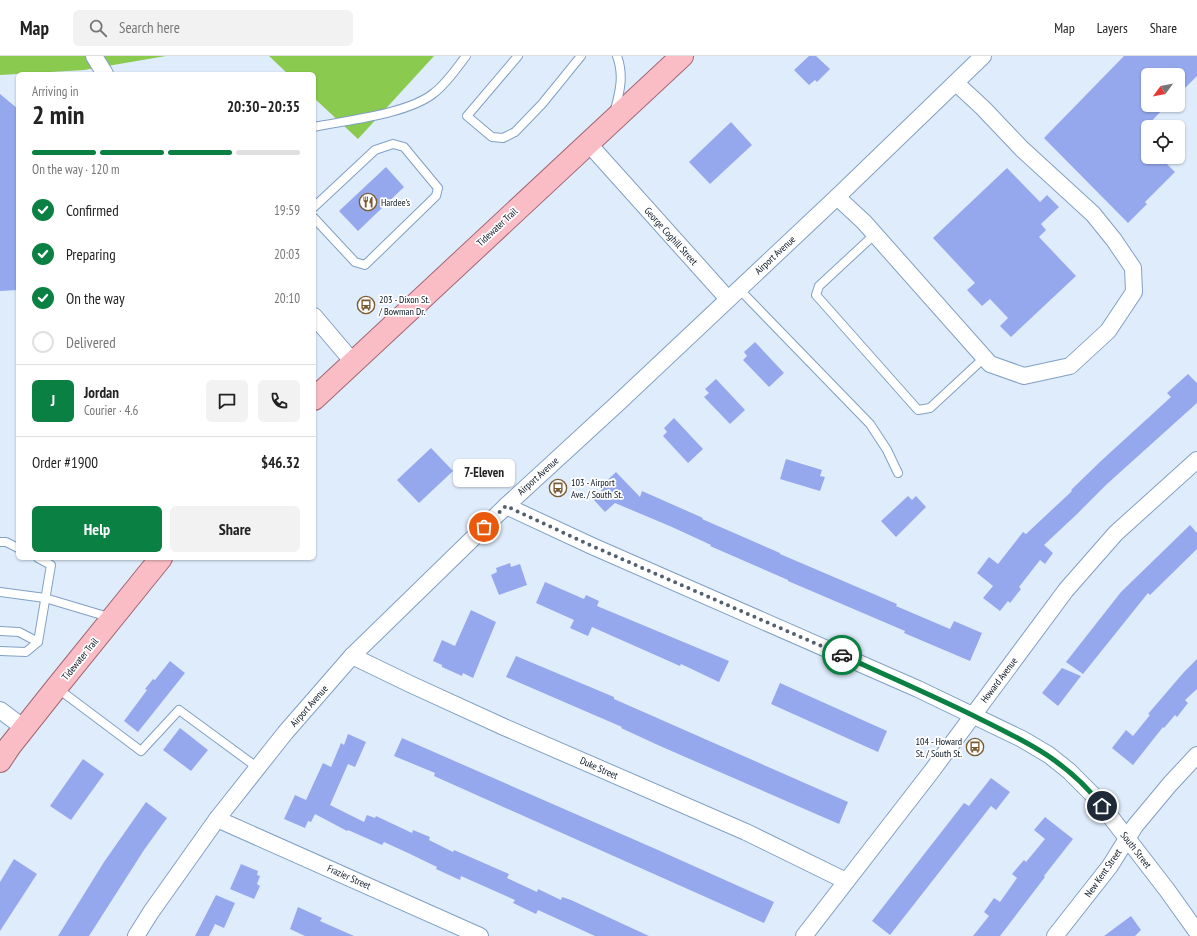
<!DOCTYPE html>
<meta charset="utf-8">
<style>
:root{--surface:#fff;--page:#f2f2f2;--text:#222;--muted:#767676;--line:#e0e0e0;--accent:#0b8043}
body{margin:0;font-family:"PT Sans Narrow",sans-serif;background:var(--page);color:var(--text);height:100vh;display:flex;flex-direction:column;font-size:15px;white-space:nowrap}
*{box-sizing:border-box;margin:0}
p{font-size:13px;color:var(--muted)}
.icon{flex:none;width:22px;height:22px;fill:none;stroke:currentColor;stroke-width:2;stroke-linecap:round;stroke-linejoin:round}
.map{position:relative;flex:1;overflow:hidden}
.panel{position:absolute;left:16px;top:16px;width:300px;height:488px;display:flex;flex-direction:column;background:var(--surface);border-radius:6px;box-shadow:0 1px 3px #0004}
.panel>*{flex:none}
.needle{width:26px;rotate:238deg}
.controls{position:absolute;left:1141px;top:12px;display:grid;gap:8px}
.controls a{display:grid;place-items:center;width:44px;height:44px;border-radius:6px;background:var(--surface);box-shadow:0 1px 3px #0004;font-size:20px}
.pin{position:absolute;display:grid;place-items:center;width:34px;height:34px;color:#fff;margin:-17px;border:2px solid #fff;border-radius:50%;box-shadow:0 1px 4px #0007}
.courier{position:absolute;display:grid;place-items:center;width:40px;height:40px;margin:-20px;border:3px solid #0b8043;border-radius:50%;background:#fff;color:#222;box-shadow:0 1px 5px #0007}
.bubble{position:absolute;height:28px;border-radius:6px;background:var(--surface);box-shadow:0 1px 3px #0004;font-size:13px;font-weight:800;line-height:28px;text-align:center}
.head em{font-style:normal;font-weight:800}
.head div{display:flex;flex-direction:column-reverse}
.head{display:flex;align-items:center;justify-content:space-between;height:68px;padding:0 16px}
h1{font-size:26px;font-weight:800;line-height:30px}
.bar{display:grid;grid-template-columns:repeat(4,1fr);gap:6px 4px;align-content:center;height:48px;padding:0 16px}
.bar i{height:5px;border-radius:3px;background:var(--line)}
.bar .current{background:var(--accent)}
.bar p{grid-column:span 4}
.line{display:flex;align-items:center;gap:10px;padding:0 16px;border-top:1px solid var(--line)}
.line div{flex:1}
.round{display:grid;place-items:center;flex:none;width:42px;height:42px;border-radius:6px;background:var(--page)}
ol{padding:0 16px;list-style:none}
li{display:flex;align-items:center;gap:12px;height:44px}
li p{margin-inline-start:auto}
li .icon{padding:4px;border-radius:50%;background:var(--accent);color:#fff;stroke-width:4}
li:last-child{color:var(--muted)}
li i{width:22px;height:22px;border:2px solid var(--line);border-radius:50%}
.cta{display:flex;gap:8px;margin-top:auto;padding:8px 16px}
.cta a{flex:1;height:46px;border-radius:6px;background:var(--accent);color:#fff;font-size:16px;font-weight:800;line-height:46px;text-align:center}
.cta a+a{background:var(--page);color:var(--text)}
header{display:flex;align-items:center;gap:24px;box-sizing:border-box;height:56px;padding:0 20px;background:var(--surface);border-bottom:1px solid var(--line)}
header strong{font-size:19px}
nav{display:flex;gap:22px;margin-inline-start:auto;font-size:14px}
.search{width:280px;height:36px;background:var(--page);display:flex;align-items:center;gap:10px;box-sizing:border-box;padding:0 14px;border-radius:6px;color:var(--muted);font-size:15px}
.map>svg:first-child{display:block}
</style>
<header>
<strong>Map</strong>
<div class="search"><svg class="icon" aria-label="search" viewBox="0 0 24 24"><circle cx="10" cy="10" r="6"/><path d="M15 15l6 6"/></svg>Search here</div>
<nav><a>Map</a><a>Layers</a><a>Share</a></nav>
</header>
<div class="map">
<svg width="1197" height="880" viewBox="0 0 1197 880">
<rect width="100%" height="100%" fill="#dfecfc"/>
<!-- forest -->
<g fill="#8aca4e">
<polygon points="0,0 166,0 84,14 0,19"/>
<polygon points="269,0 434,0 358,83 314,42 314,18 288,18"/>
</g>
<!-- building -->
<g fill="#96a8ed">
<polygon points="809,0 816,0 830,13 817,26 815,24 809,29 794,14"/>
<polygon points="1124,0 1197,0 1197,20 1178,39 1178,19 1148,19 1148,49 1167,49 1141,76 1148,83 1148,101 1160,101 1175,116 1145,146 1147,148 1128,167 1044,82"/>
<polygon points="0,38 18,53 18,234 0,235"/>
<polygon points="731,66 752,89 710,128 689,106"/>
<polygon points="386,111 404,131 358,175 339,155"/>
<polygon points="1007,112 1040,146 1047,139 1059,151 1041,168 1046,174 1039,181 1076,220 1011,281 1000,270 1008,262 990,243 982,250 967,234 975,227 933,182"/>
<polygon points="755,286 784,317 769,331 743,304 747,300 744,296"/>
<polygon points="1188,318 1197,327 1197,347 1107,428 1076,459 1044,489 1053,497 1045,508 1040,504 1019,531 1021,533 1010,547 1008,545 1000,555 983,542 993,530 977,517 989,501 998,508 1023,476 1026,478 1072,435 1071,434 1102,404 1171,341 1167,337"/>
<polygon points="716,323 745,354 730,368 704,341 709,337 705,333"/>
<polygon points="674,362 703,393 688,407 663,380 667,376 664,372"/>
<polygon points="431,392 453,415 419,447 397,424"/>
<polygon points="786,403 822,414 820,420 825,421 820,435 780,423"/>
<polygon points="616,416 640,441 642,435 703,462 702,463 780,497 780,498 897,548 896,550 950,573 954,565 982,577 970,605 904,577 905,575 788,525 788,524 710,490 711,489 672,471 615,447 605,456 593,443 602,434 599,432"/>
<polygon points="908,440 912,444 916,440 926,451 896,481 881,465"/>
<polygon points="1190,469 1197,477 1197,493 1150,539 1148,537 1083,618 1066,606 1121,536"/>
<polygon points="510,507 511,511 520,508 527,529 499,539 491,519 497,516 496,512"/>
<polygon points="545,526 584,543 586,539 599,545 597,550 729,605 719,626 681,608 680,610 592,571 588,580 570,572 574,564 536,547"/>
<polygon points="471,554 496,566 473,622 463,617 462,620 442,611 442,609 433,605 442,584 455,590"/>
<polygon points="516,600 614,641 614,643 848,746 839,768 660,690 621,672 622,671 506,621"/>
<polygon points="1197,603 1197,633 1185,644 1188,647 1177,661 1175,659 1164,672 1163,671 1133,709 1112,692 1126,674 1133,680 1150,659 1148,658 1184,616"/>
<polygon points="170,605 185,617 138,676 124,665 147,634 145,633 153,623 155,624"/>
<polygon points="1062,612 1081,620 1058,650 1042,637"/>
<polygon points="780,627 887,675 878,696 771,648"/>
<polygon points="180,672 208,694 191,715 163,694"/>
<polygon points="348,678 366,686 355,711 348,708 330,749 364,766 367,759 375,762 376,760 412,777 413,774 430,781 429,784 453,796 454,794 509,818 507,822 537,836 538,833 561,844 562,841 571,844 649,880 595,880 538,854 536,858 513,847 515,844 461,820 460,824 436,813 437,811 408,797 384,786 382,789 348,774 347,775 315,758 311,766 308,765 305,772 284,763 295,739 306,744 323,707 331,711 341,687 344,689"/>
<polygon points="402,682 658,794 774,846 764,867 472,737 434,720 435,717 394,700"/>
<polygon points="83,703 104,718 71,764 50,750"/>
<polygon points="991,722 1010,736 996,754 991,750 890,879 872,865 964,747 969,750"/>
<polygon points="146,746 167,762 144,794 89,880 58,880 104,806"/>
<polygon points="1045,761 1073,783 1044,820 1045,821 1000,880 973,880 989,860 984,856 994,842 1000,846 1017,822 1012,818 1024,804 1026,806 1045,783 1034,774"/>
<polygon points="14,803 37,818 0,875 0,826"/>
<polygon points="241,808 258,815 257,819 260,820 257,828 260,830 254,843 230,833"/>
<polygon points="216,839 235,847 224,872 215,868 209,880 195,880"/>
<polygon points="298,851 322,862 320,865 354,880 305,880 290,873"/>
<polygon points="1131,860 1141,874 1135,880 1104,880"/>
</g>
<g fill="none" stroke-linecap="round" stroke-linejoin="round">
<defs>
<g id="lane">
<polyline points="518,0 467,60 492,81 503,82 515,76 542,48 581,0"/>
<path d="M 615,54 C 620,35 624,19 617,0"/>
<path d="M 314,71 C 348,64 408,58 434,37 C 447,27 456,13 466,0"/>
<polyline points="314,151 375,94 393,88 404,91 438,132 436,140 365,209 355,206 314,162"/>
<polyline points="874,179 819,230 816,239 918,354 930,352 984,302"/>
<polyline points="739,233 870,368 887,394 898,417"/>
<polyline points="0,486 6,486 18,492"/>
<polyline points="0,536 45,542 112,562"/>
<polyline points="0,575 19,576 38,586"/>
<polyline points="0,595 26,596 38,586 51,509 38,502"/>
<polyline points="57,632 141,695 179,654 258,712"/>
</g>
<g id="street">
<polyline points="94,0 105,18"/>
<polyline points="588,87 728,243"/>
<polyline points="837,141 864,166 990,308 1024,320 1070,310 1108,275 1134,236 1133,212 1114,184 1093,158 1022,93 983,52 956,27"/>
<polyline points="314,260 353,306"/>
<polyline points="506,450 592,490 918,633 1022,683 1049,699 1069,715 1096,742 1167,834 1197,876"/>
<polyline points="352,600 410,628 504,671 746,776 846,825"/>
<polyline points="0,654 24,672"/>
<polyline points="217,763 480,880"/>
<polyline points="136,880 151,856 217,763 285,677 352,600 506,450 617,348 838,140 983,0"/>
<polyline points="804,880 931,716 1066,534 1116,477 1197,404"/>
<polyline points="1055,880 1110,810 1135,770 1170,728 1197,699"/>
</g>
<g id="primary">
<polyline points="314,343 682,0"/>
<polyline points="0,705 10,690 56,632 161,502"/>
</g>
</defs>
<!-- lane casing -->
<use href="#lane" stroke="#81a0c4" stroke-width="10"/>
<!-- street casing -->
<use href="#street" stroke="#81a0c4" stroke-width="18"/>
<!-- primary casing -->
<use href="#primary" stroke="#a36673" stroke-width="24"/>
<!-- lane -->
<use href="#lane" stroke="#fff" stroke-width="8"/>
<!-- street -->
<use href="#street" stroke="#fff" stroke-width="16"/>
<!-- primary -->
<use href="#primary" stroke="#fabdc5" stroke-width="22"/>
</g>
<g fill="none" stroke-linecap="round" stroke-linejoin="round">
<!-- done -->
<polyline stroke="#54606e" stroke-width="4" stroke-dasharray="0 7.2" points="484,471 506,450 592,490 842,599"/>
<!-- route -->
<path stroke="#0b8043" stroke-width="5" d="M 842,599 C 885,619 929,638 972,659 C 1023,684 1067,704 1102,750"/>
</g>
<!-- icons -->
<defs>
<symbol id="restaurant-ring" viewBox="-11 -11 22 22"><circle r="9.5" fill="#fff" stroke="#7a5a30" stroke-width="1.5"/><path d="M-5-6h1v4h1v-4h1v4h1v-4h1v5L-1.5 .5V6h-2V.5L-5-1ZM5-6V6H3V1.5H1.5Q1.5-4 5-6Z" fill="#7a5a30"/></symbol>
<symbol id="bus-ring" viewBox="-11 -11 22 22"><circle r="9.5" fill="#fff" stroke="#7a5a30" stroke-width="1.5"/><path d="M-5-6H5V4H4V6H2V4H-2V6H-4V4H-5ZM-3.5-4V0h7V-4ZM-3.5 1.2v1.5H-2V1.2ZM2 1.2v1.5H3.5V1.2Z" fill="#7a5a30"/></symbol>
</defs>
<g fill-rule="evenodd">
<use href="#restaurant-ring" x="358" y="136" width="20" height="20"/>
<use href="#bus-ring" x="356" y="239" width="20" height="20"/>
<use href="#bus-ring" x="548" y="422" width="20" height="20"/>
<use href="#bus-ring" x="965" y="681" width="20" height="20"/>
</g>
<g text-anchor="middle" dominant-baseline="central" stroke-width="3.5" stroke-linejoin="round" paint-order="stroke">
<!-- poi labels -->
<g font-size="10" fill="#091522" stroke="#fff" text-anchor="start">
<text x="381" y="146">Hardee's</text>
<text x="379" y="243">203 - Dixon St.<tspan x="379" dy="12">/ Bowman Dr.</tspan></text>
<text x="571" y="426">103 - Airport<tspan x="571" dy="12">Ave. / South St.</tspan></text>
<text x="962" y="685" text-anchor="end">104 - Howard<tspan x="962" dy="12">St. / South St.</tspan></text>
</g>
<!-- street labels -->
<g font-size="10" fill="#091522" stroke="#fff">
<text transform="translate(497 171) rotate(-43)">Tidewater Trail</text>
<text transform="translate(671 180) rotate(48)">George Coghill Street</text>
<text transform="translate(775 199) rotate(-43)">Airport Avenue</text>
<text transform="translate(538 420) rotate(-42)">Airport Avenue</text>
<text transform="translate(80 603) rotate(-51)">Tidewater Trail</text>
<text transform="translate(999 624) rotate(-53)">Howard Avenue</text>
<text transform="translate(309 650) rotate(-49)">Airport Avenue</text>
<text transform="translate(599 712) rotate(24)">Duke Street</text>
<text transform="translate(1136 794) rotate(52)">South Street</text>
<text transform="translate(1103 817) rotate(-55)">New Kent Street</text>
<text transform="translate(349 821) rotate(24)">Frazier Street</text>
</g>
</g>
</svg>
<div class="controls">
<a><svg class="needle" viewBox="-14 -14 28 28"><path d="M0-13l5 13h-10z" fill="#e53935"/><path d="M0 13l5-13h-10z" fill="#767676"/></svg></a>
<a><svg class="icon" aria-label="locate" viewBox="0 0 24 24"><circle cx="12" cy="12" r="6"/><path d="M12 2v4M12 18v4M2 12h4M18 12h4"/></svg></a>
</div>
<div class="pin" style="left:484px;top:471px;background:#ea580c"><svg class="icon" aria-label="bag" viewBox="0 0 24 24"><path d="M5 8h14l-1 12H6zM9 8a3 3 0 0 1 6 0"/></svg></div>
<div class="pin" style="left:1102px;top:750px;background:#1f2937"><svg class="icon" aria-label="home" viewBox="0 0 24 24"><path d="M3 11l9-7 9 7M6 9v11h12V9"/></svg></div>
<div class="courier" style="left:842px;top:599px"><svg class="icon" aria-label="car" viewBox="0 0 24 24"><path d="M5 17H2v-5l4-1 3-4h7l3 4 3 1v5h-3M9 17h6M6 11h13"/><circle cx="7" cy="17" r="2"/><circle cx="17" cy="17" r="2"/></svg></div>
<div class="bubble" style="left:453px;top:403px;width:62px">7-Eleven</div>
<section class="panel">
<div class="head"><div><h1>2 min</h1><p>Arriving in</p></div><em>20:30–20:35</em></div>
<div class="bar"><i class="current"></i><i class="current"></i><i class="current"></i><i></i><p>On the way · 120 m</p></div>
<ol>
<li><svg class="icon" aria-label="check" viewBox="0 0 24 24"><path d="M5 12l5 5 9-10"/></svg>Confirmed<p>19:59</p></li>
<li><svg class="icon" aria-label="check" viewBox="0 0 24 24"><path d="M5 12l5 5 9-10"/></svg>Preparing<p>20:03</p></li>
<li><svg class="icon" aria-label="check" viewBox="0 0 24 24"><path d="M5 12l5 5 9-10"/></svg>On the way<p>20:10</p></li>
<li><i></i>Delivered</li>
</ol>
<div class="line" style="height:72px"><b class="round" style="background:var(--accent);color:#fff">J</b><div><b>Jordan</b><p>Courier · 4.6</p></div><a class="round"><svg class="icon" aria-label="chat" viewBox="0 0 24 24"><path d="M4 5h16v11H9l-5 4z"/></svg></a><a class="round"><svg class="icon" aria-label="phone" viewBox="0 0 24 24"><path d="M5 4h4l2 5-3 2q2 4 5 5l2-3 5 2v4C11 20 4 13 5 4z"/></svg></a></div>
<div class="line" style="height:52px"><div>Order #1900</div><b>$46.32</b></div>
<div class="cta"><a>Help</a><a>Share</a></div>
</section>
</div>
